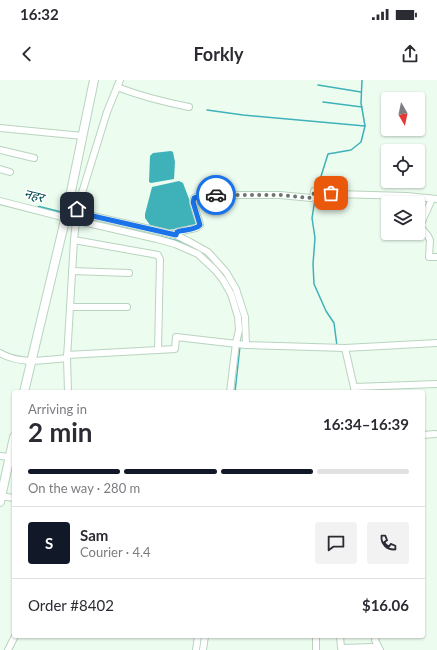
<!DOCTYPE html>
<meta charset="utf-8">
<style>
:root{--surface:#fff;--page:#f2f2f3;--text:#2b2b33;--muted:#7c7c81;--line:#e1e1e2;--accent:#111827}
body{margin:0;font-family:Lato,"Noto Sans Devanagari",sans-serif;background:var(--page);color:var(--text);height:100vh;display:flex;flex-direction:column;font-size:15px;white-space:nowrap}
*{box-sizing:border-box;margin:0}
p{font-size:13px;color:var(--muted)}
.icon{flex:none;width:22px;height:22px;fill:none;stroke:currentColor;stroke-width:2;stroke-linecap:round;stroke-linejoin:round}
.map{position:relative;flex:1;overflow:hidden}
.sheet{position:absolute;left:12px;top:310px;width:413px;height:248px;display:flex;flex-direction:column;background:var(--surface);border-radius:4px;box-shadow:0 1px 3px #0004}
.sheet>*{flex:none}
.needle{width:26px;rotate:171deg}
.buttons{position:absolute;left:381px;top:12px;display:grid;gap:8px}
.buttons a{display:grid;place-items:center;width:44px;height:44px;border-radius:4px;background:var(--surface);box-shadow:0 1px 3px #0004;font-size:20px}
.pin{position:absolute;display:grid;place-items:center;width:34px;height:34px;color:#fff;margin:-17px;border-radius:8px;box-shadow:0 2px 6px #0006}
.courier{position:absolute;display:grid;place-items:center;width:40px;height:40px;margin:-20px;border:3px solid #1a73e8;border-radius:50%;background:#fff;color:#222;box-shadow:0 1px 5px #0007}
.summary em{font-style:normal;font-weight:700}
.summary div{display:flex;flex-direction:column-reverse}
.summary{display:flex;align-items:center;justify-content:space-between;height:68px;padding:0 16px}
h1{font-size:26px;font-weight:700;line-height:30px}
.bar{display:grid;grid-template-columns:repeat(4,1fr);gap:6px 4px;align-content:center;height:48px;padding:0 16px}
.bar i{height:5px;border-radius:3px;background:var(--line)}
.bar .on{background:var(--accent)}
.bar p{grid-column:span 4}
.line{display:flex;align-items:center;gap:10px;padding:0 16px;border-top:1px solid var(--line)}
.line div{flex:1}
.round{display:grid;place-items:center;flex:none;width:42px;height:42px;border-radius:4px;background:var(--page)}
.status{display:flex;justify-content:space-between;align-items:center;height:28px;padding:0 20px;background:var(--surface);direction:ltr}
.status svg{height:11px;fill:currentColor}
header{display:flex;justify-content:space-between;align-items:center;height:52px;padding:0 16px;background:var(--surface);font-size:18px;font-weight:700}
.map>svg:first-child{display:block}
</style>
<div class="status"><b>16:32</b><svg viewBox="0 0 49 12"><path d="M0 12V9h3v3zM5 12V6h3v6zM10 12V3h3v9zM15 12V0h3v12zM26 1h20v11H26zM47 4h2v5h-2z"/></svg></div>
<header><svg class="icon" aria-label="back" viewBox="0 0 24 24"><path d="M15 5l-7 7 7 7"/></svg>Forkly<svg class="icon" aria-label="share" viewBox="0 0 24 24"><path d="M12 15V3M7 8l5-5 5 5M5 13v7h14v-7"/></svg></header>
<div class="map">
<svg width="437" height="570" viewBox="0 0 437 570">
<rect width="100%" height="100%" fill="#ecfdf0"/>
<!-- water -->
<g fill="#3fb1b9">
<polygon points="171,71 173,72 175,82 174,99 151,103 149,102 150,76 153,73"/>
<polygon points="179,101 183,103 197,140 196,145 169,150 150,145 145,138 145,134 152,107"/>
</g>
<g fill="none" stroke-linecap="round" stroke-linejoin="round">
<!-- stream -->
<g stroke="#3fb1b9" stroke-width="1.5">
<polyline points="318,5 361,12"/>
<polyline points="323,22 362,27"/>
<polyline points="207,30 243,35 365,46"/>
<polyline points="317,109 328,74 351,70 361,62 365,46 361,23 362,0"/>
<polyline points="315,119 312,138 315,158 313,184 314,204 326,231 334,243 337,266"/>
<polyline points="69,135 183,162 190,165"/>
<polyline points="242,246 242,238"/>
<polyline points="240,262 241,254"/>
<polyline points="235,312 240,266"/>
</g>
<!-- canal -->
<polyline stroke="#3fb1b9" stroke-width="4.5" points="39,128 63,134"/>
<defs>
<g id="minor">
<polyline points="120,0 107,32 77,129 80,132 84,134 176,155 190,162 208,172 226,192 236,209 245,237 246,265"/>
<path d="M 117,7 C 140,16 164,22 189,27"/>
<polyline points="0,48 83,56"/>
<polyline points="0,70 34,78"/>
<polyline points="0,89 10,92"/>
<polyline points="336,114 407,116 437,119"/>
<polyline points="432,119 420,146 428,156 430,160 429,177 437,177"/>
<polyline points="0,121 66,138 157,159 175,164 198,174 215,190 223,200 231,214 238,237 239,250 236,263 230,312"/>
<polyline points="176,155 177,152 196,148 200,145 193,122 194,118 196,117 242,115 280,115 311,118 313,117 314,111 336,114 338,112"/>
<polyline points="72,191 129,193"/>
<polyline points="70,227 127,227"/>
<polyline points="345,268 355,312"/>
<polyline points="158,270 175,269 176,257 246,265 345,268 437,263"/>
<path d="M 0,273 C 20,285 45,280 67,278"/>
<polyline points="67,275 158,270 160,179 158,175 74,160"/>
<polyline points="354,307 437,304"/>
<polyline points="68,312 67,278 74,160 76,141"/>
<polyline points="423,355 435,354"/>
<polyline points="0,376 9,377"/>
<polyline points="0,416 14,418"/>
<polyline points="316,556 316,570"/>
<polyline points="340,556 341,568 373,567 375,570"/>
<polyline points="376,556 375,560 380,570"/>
<polyline points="8,570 15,556"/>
<polyline points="196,570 198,556"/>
<polyline points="203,570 205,556"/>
</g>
<g id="major">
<polyline points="24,312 66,136 94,0"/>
<polyline points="0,422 14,357"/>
</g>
</defs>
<!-- minor casing -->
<use href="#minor" stroke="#b8d4bf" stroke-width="8"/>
<!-- major casing -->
<use href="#major" stroke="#b8d4bf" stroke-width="10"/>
<!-- minor -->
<use href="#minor" stroke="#fff" stroke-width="6"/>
<!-- major -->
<use href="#major" stroke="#fff" stroke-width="8"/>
</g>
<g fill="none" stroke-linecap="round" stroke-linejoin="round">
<!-- done -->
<polyline stroke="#6a776d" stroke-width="4" stroke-dasharray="0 7.2" points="216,115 280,115 311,118 313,117 314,111 331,113"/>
<!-- route -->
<path stroke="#1a73e8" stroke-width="5" d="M 77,129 L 80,132 L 84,134 L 176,155 L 177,152 C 184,149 194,151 200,145 L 193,122 L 194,118 L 202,116 L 216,115"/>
</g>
<g text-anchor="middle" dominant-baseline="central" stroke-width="3" stroke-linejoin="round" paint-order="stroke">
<!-- water labels -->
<g font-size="13" font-style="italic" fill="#024a4e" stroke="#fff">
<text transform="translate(34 115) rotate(14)">नहर</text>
</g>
</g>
</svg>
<div class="buttons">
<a><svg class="needle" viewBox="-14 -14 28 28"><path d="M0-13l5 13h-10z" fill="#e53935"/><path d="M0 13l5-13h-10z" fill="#7c7c81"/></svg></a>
<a><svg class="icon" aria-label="locate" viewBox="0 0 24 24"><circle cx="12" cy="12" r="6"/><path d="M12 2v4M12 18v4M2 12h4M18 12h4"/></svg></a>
<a><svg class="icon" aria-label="layers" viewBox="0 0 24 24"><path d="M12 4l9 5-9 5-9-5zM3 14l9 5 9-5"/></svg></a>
</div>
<div class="pin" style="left:331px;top:113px;background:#ea580c"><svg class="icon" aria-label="bag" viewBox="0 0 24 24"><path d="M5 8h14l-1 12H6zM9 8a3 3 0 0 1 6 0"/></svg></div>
<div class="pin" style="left:77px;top:129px;background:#1f2937"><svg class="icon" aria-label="home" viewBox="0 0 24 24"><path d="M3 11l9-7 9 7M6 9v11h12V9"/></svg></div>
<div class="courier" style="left:216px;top:115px"><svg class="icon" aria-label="car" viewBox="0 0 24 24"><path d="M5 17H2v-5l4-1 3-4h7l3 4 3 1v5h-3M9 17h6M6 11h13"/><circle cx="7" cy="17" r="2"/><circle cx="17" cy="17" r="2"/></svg></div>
<section class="sheet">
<div class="summary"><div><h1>2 min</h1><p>Arriving in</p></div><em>16:34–16:39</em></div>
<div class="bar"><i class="on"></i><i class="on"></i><i class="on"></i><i></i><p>On the way · 280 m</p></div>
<div class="line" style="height:72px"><b class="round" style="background:var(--accent);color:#fff">S</b><div><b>Sam</b><p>Courier · 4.4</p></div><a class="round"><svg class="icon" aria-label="chat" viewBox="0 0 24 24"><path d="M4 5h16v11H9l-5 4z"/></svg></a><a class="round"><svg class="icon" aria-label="phone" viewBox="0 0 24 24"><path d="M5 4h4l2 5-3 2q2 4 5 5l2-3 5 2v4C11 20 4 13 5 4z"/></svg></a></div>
<div class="line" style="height:52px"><div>Order #8402</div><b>$16.06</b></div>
</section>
</div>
